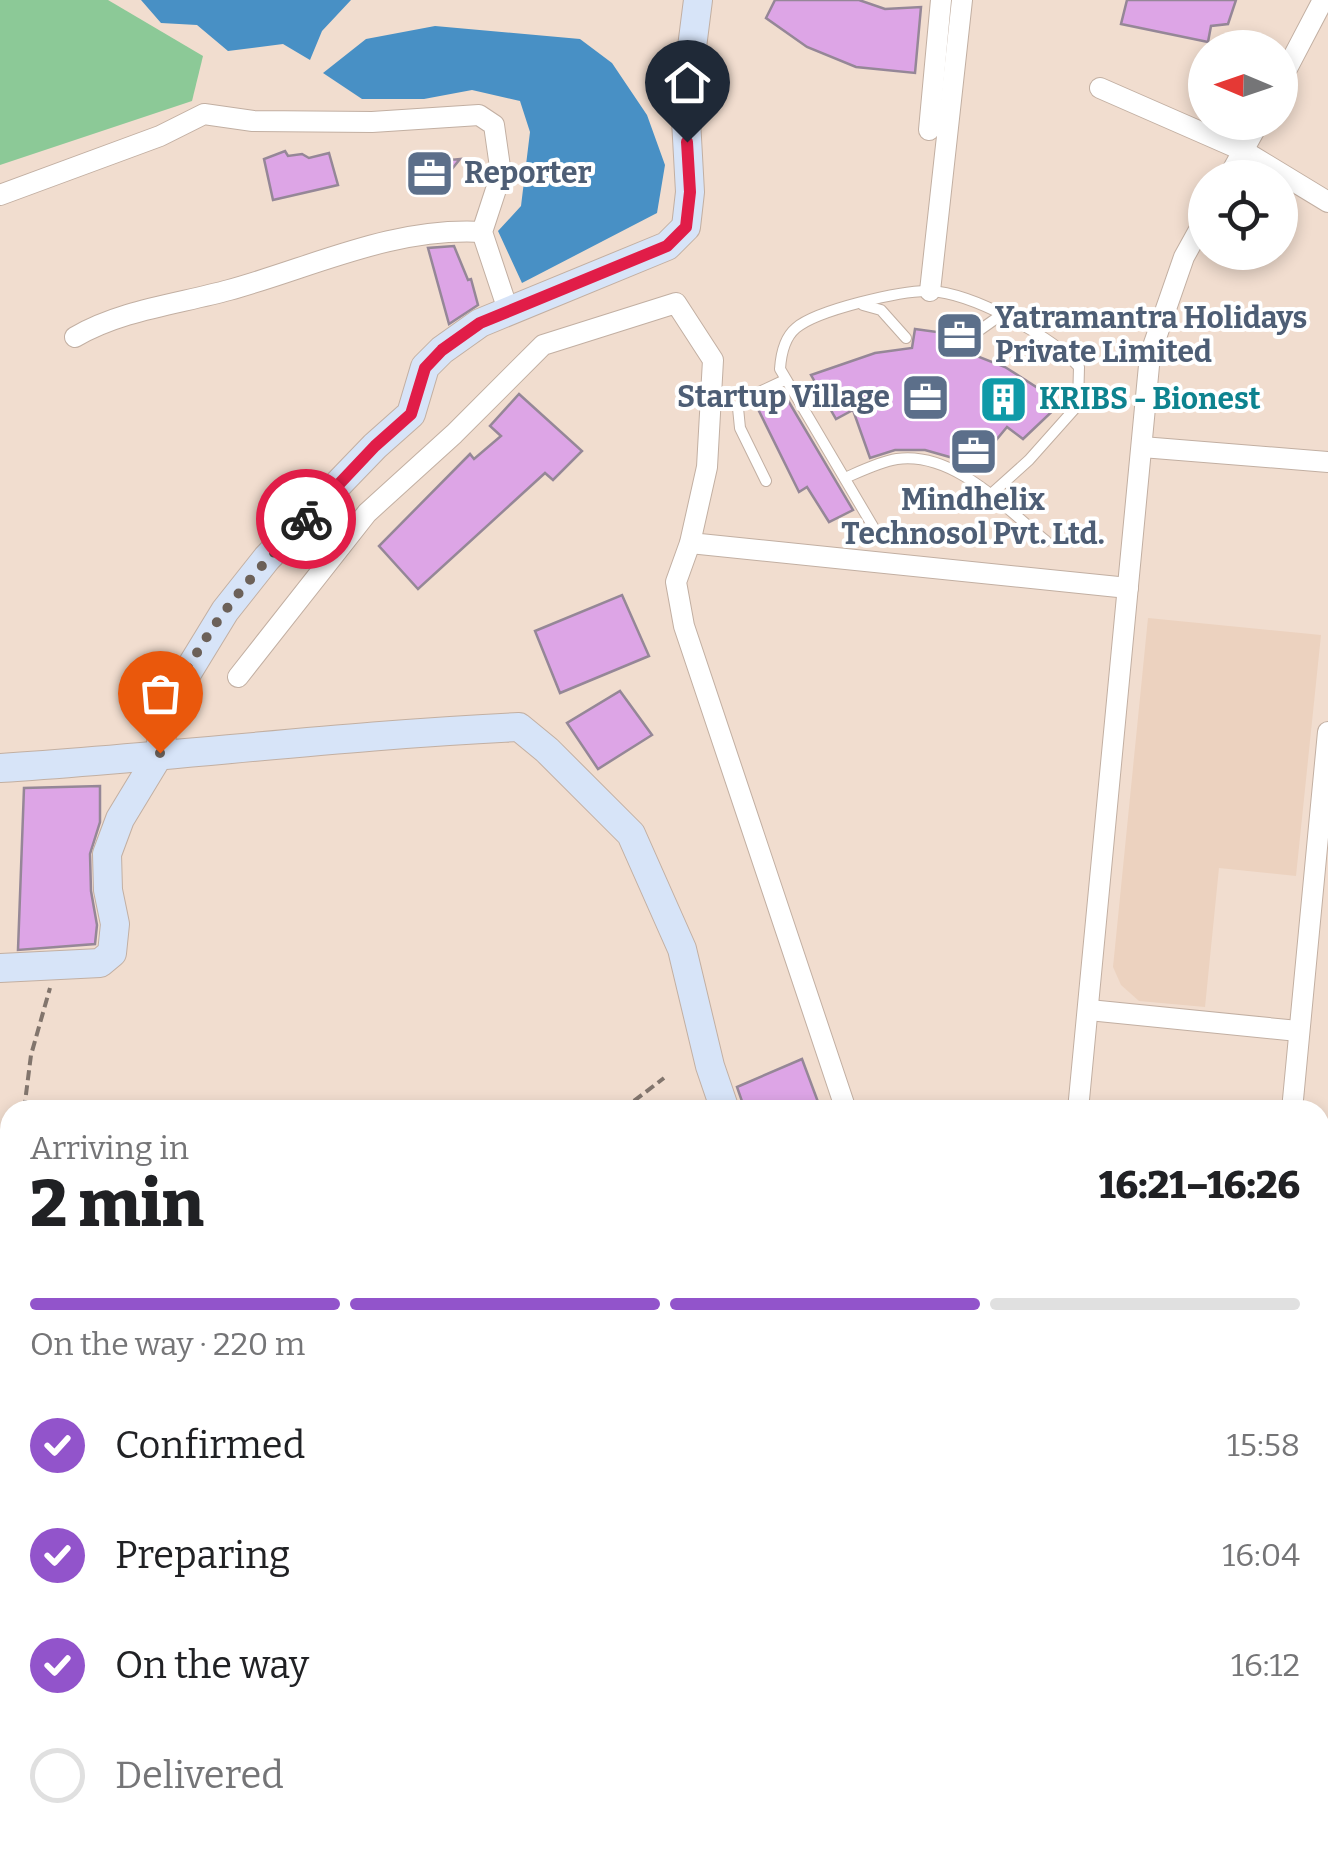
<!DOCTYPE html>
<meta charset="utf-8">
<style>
:root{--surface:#fff;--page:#f6f6f6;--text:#202124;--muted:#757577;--line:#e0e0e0;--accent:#9254cb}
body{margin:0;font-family:Bitter,serif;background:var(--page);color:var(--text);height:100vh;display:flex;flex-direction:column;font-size:38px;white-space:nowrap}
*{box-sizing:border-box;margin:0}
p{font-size:32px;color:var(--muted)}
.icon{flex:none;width:55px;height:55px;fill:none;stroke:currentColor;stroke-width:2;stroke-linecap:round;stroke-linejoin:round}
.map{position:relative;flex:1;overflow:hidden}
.drawer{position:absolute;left:0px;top:1100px;width:1330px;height:750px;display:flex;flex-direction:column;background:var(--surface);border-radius:30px 30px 0 0;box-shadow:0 5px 15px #0003}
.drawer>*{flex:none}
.needle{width:65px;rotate:272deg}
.buttons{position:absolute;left:1188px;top:30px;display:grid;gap:20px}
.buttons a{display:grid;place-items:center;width:110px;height:110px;border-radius:50%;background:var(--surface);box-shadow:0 5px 15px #0003;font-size:50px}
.pin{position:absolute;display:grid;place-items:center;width:85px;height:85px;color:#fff;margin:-102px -42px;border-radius:50% 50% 50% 0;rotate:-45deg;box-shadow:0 0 10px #0007}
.pin .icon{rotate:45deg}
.courier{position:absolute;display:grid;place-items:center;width:100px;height:100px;margin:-50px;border:8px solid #e11d48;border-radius:50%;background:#fff;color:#222;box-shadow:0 2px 12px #0007}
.overview em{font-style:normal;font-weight:800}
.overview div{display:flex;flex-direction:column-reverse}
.overview{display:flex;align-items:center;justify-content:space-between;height:170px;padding:0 30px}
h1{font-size:65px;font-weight:800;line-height:75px}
.bar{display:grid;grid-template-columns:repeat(4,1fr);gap:15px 10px;align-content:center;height:120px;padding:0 30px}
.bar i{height:12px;border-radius:8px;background:var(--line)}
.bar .on{background:var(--accent)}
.bar p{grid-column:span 4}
ol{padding:0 30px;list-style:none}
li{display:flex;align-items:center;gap:30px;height:110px}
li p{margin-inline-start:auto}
li .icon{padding:10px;border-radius:50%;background:var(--accent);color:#fff;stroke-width:4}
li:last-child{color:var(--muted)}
li i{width:55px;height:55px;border:5px solid var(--line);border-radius:50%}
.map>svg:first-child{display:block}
</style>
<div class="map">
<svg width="1328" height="1850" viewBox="0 0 1328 1850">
<rect width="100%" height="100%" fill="#f1ddcf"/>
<!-- built -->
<polygon fill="#ecd2bf" points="1148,618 1321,635 1296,876 1219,868 1205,1007 1139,1001 1121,985 1113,967"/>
<!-- green -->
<polygon fill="#8cc997" points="0,0 108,0 203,56 192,101 0,165"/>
<!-- water -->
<g fill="#4890c5">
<polygon points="141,0 351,0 322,31 310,60 283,44 228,51 197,25 161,23"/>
<polygon points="435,26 580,39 612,63 647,115 665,165 657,213 522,283 498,231 521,206 530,132 520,101 472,90 424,99 362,99 323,73 366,39"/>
</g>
<!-- building -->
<g fill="#dda5e6" stroke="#958797" stroke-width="2.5">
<polygon points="775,0 859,0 885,9 921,7 915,73 856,67 807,47 766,18"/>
<polygon points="1127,0 1236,0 1228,24 1211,26 1208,42 1121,24"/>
<polygon points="285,151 288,156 302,154 309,158 329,153 338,185 273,200 264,159"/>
<polygon points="460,159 443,180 435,181 434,186 412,188 408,164"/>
<polygon points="454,246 468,280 471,279 478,305 449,324 428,248"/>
<polygon points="915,329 959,335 961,345 969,348 974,355 1005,367 1061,403 1023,439 1007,427 973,468 953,458 925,450 895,450 870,458 853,410 836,419 811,375 875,353 912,348"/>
<polygon points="783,392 853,510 829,522 807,487 799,492 757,407"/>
<polygon points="519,394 582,451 553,480 545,473 418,589 379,546 470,454 474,459 501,436 490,426"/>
<polygon points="622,595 649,656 560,693 535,631"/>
<polygon points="620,691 652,735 598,769 567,723"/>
<polygon points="100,786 100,822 90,854 91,891 97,925 95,944 18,950 24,788"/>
<polygon points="802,1059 821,1110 745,1110 737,1087"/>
</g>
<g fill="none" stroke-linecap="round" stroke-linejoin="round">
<defs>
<g id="lane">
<polyline points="863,305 881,310 906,338"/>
<polyline points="967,339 1001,315"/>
<path d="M 845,478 C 861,471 879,462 897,459 C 954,451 1005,508 1046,541"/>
<polyline points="766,481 740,428 738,408 753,395 785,380"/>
<path d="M 878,535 L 780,369 C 781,354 784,338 796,328 C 817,310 902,290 930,291 C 972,293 1052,336 1079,367 L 1078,405 L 1029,460 L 989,496"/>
<polyline points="1320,1640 1328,1638"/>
<polyline points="815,1850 817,1840"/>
</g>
<g id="street">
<polyline points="1280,82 1323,0"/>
<polyline points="1100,88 1244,151 1328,202"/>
<polyline points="929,130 941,0"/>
<polyline points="1228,178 1259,122"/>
<polyline points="0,195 160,136 204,114 253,121 372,122 479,115 494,125 501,174 482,232 509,313"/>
<polyline points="930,291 962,0"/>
<path d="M 75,337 C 121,310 178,304 229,290 C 313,267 392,227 482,232"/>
<polyline points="1142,447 1328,462"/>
<polyline points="690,543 1128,588"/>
<polyline points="238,677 367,513 454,434 543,345 676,303 713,360 707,467 690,543 676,582 684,626 846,1110"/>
<polyline points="1089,1010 1298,1031"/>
<polyline points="1078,1110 1150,355 1184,257 1205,219"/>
<polyline points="1292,1110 1328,732"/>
</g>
<g id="secondary">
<path d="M 0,768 C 173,757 346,735 519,727 L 547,750 L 631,834 L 682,949 L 710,1066 L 725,1110"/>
<polyline points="0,968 100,963 112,953 115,924 108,890 107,854 120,819 160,753 163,725 181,683 225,611 267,558 375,446 411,414 425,367 442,350 480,323 667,246 686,227 690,192 685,102 698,0"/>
<polyline points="1320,1361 1328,1349"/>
<polyline points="167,1850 192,1840"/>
</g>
</defs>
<!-- lane casing -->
<use href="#lane" stroke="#c2afa2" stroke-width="12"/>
<!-- street casing -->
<use href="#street" stroke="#c2afa2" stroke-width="22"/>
<!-- secondary casing -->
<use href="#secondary" stroke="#c2afa2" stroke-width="30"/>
<!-- path -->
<g stroke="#82756d" stroke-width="4" stroke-dasharray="10 5" stroke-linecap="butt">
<polyline points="24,1110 31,1055 50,988"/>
<polyline points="622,1110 664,1078"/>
<polyline points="0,1168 10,1144"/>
<polyline points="0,1544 10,1536"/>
</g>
<!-- lane -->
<use href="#lane" stroke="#fff" stroke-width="10"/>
<!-- street -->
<use href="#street" stroke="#fff" stroke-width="20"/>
<!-- secondary -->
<use href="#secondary" stroke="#d7e4f8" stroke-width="28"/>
</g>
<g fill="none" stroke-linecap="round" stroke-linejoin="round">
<!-- done -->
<path stroke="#6c6159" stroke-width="10" stroke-dasharray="0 18" d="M 160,753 C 170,665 246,580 306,519"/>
<!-- route -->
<polyline stroke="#e11d48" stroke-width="12" points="306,519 375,446 411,414 425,368 442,350 480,323 667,246 686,227 690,192 687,142"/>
</g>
<!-- icons -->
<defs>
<symbol id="office-square" viewBox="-11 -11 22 22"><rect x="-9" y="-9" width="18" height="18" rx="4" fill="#5c6f8a" stroke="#fff"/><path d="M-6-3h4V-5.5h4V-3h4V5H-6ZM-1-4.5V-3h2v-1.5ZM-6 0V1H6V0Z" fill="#fff"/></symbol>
<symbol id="building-square" viewBox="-11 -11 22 22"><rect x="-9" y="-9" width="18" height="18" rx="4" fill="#0f9aa8" stroke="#fff"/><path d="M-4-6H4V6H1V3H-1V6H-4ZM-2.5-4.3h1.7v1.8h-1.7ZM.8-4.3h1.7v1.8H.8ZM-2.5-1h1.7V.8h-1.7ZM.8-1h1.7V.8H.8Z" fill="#fff"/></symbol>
</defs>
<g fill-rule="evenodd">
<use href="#office-square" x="402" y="146" width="55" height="55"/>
<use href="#office-square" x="932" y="308" width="55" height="55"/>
<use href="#office-square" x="898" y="370" width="55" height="55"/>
<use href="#building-square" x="976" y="372" width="55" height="55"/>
<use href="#office-square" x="946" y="424" width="55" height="55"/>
</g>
<g text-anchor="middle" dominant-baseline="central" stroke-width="8" stroke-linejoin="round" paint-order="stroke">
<!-- service labels -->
<g font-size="30" font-weight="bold" fill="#4e5e75" stroke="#fff" text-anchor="start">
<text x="464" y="173">Reporter</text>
<text x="995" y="318">Yatramantra Holidays<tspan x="995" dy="34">Private Limited</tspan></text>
<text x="890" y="397" text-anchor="end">Startup Village</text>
<text x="973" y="500" text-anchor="middle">Mindhelix<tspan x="973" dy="34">Technosol Pvt. Ltd.</tspan></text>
</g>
<!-- culture labels -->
<g font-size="30" font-weight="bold" fill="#0d838f" stroke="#fff" text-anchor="start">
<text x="1039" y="399">KRIBS - Bionest</text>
</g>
</g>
</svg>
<div class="buttons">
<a><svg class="needle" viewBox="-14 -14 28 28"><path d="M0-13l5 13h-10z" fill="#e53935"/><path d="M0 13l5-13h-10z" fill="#757577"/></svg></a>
<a><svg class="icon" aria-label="locate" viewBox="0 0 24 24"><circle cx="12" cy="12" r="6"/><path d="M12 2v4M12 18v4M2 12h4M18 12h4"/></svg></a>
</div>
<div class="pin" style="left:160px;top:753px;background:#ea580c"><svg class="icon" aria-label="bag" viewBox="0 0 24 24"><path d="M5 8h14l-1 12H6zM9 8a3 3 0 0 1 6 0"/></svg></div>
<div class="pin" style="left:687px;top:142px;background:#1f2937"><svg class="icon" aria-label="home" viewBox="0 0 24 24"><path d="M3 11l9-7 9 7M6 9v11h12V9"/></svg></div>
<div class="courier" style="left:306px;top:519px"><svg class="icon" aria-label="bike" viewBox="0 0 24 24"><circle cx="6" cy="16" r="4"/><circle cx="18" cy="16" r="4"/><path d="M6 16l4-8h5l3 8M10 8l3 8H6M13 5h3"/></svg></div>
<section class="drawer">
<div class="overview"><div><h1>2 min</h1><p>Arriving in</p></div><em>16:21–16:26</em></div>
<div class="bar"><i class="on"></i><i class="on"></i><i class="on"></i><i></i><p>On the way · 220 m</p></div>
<ol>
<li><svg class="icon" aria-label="check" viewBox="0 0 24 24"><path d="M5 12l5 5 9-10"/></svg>Confirmed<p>15:58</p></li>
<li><svg class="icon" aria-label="check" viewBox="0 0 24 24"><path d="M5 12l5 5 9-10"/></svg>Preparing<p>16:04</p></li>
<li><svg class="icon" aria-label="check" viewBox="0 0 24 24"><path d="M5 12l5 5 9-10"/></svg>On the way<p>16:12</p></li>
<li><i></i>Delivered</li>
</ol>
</section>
</div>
